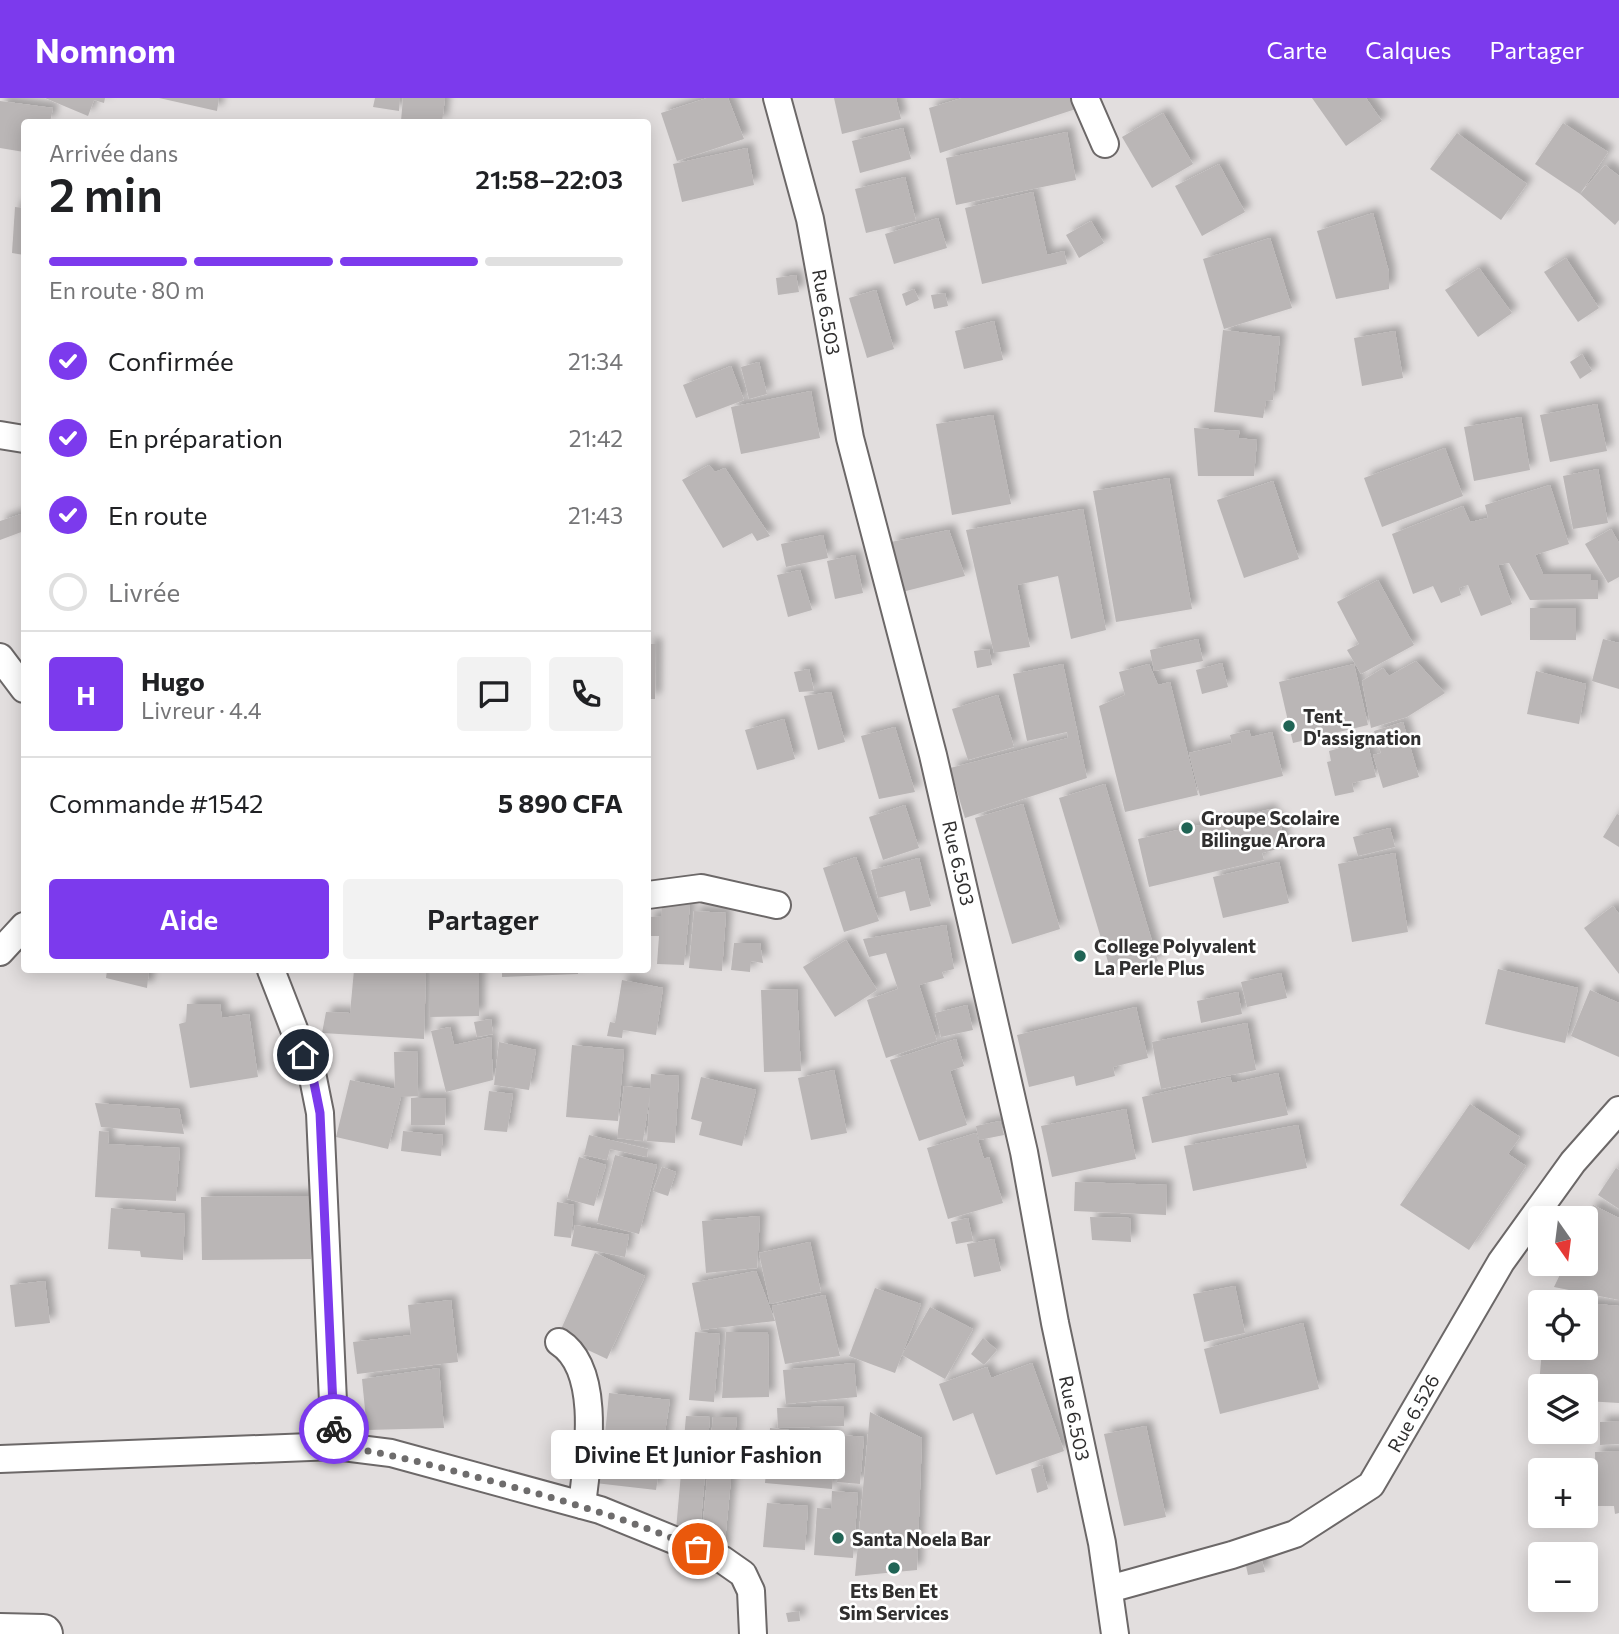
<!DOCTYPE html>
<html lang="fr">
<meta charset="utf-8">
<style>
:root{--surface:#fff;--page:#f2f2f2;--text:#202124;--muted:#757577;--line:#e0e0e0;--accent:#7c3aed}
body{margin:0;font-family:Commissioner,sans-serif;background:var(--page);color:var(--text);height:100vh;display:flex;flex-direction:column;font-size:26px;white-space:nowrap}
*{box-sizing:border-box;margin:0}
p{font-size:23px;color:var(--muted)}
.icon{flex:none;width:38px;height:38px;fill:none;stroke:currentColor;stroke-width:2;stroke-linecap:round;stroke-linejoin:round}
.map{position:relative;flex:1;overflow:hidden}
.drawer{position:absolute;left:21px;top:21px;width:630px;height:854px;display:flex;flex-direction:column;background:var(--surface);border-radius:7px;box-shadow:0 4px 18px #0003}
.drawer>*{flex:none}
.needle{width:46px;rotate:166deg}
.fabs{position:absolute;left:1528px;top:1108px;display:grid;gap:14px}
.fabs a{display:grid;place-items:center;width:70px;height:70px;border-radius:7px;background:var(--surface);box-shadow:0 4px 18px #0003;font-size:35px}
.pin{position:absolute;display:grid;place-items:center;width:60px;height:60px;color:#fff;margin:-30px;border:4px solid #fff;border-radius:50%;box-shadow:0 2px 7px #0007}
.courier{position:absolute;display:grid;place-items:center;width:70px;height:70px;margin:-35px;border:5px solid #7c3aed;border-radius:50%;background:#fff;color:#222;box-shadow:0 2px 9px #0007}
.bubble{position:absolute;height:49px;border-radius:7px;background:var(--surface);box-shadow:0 4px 18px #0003;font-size:23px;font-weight:600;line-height:49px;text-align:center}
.head em{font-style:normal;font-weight:600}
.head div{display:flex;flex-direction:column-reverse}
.head{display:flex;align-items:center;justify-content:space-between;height:119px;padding:0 28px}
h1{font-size:46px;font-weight:600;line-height:52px}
.bar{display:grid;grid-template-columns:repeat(4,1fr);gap:10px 7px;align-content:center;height:84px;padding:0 28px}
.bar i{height:9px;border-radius:5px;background:var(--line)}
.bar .selected{background:var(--accent)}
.bar p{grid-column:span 4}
.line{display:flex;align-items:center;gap:18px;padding:0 28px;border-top:2px solid var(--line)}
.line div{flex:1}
.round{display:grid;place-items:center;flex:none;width:74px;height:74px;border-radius:7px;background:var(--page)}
ol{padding:0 28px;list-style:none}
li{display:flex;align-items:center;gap:21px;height:77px}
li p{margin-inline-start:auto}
li .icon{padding:7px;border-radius:50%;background:var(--accent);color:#fff;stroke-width:4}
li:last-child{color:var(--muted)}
li i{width:38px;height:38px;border:4px solid var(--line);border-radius:50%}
.action{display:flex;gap:14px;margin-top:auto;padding:14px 28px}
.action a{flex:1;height:80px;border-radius:7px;background:var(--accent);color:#fff;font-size:28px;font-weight:600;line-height:80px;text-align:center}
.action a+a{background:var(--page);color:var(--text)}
header{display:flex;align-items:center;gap:42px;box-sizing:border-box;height:98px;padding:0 35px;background:var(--accent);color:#fff}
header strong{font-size:33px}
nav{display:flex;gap:38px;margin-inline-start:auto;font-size:24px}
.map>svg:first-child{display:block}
</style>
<header>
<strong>Nomnom</strong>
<nav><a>Carte</a><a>Calques</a><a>Partager</a></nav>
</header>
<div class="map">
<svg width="1619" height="1536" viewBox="0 0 1619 1536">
<defs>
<filter id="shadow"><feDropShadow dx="6" dy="-6" stdDeviation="3.5" flood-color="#0004"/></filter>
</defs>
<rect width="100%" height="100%" fill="#e2dede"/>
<!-- building -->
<g fill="#bab6b6" filter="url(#shadow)">
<polygon points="45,0 105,0 104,5 94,2 88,18"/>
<polygon points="159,0 219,0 217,13"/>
<polygon points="375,0 400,0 399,13 373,9"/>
<polygon points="403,0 445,0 442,24 401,23"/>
<polygon points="707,0 728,0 744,41 677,63 661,15"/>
<polygon points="834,0 896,0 901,21 842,36"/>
<polygon points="962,0 1078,0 1082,9 940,55 929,10"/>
<polygon points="1312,0 1366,0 1382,23 1346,48"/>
<polygon points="0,3 53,10 50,24 24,24 24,54 0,50"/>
<polygon points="1163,15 1193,66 1152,90 1122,39"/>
<polygon points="1563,25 1608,54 1580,96 1605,67 1619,78 1619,122 1615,127 1580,96 1535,66"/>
<polygon points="903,30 911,61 860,75 852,43"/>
<polygon points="1067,34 1076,82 956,107 946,60"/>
<polygon points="1457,35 1527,86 1501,122 1430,71"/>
<polygon points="747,50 754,87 682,104 673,66"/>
<polygon points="1219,66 1245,114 1202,138 1175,88"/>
<polygon points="905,79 916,123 866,135 855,91"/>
<polygon points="1033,94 1047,157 1064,153 1067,166 982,186 965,110"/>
<polygon points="15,109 24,110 24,157 12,155"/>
<polygon points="1373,115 1389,174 1389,191 1336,201 1317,133"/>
<polygon points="938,120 947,150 894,166 885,136"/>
<polygon points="1091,123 1104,145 1079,160 1066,137"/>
<polygon points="1270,140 1292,210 1224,231 1203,161"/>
<polygon points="1566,160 1599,210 1578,224 1544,174"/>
<polygon points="1479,170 1512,215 1478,239 1445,192"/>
<polygon points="796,177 799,194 778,197 776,180"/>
<polygon points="914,191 919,202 906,208 902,196"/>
<polygon points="876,192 894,251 867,260 849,200"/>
<polygon points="945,195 948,208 934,211 931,197"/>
<polygon points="994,223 1003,262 964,271 955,233"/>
<polygon points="1223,232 1280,239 1273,302 1266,303 1263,320 1214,314"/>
<polygon points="1395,233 1403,280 1362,288 1354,240"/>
<polygon points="1582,256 1592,273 1580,281 1570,264"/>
<polygon points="759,264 767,296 749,301 741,269"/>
<polygon points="731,268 744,302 696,320 683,287"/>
<polygon points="811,293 820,340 741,356 731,309"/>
<polygon points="1597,306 1607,353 1550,364 1540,317"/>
<polygon points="993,317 1011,406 952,417 936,326"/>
<polygon points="1521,319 1530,372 1474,383 1464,329"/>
<polygon points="1194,330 1240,333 1238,340 1257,342 1254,378 1198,378"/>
<polygon points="1445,350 1463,398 1382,429 1364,380"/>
<polygon points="709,367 715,374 725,370 770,438 757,443 752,435 723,450 682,382"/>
<polygon points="1598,371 1608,425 1573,431 1563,378"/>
<polygon points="1169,380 1192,511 1116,524 1093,393"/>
<polygon points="1273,383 1299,461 1244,480 1217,402"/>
<polygon points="1550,387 1569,446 1535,457 1543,476 1591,476 1591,482 1598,482 1598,501 1530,502 1509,465 1498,467 1512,506 1481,518 1468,487 1459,490 1461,497 1441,505 1433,488 1413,496 1392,436 1463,408 1470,424 1488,420 1485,407"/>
<polygon points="1083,411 1106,532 1071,541 1058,478 1017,487 1030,549 994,555 966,432"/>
<polygon points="24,415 24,433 0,442 0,423"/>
<polygon points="1611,431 1619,445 1619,479 1608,485 1585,446"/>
<polygon points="949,432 965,478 902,494 891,444"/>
<polygon points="823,437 828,460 786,469 781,446"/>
<polygon points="855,457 863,495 835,501 827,463"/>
<polygon points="800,472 812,512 788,519 777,477"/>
<polygon points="1378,482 1414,547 1361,576 1347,552 1359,546 1337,504"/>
<rect x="1530" y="510" width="46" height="32"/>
<polygon points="1198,541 1203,563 1154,573 1150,552"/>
<polygon points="1603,541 1619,545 1619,591 1592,583"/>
<polygon points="648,546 656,546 655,601 648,601"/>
<polygon points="989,551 992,567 977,570 974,553"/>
<polygon points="1416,563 1445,595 1407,619 1371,630 1362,583 1383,570 1389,578"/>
<polygon points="1222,565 1228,589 1202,596 1196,572"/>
<polygon points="1063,566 1087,680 965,720 950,670 1068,640 1067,634 1027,643 1013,576"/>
<polygon points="1149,566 1158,587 1170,584 1198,697 1125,714 1099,608 1125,597 1119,574"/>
<polygon points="1354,566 1368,627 1293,645 1279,584"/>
<polygon points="809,571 814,593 799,594 794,574"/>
<polygon points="1536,573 1586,586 1579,626 1527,616"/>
<polygon points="831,594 845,644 818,652 804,598"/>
<polygon points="998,597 1014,649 968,662 952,611"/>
<polygon points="784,621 795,661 757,672 745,632"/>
<polygon points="1403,624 1419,679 1383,690 1373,657 1381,655 1374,633"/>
<polygon points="895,629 915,694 879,701 861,638"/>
<polygon points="1249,632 1251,639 1272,634 1283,678 1200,698 1189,655 1232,645 1230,637"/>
<polygon points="1367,643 1376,679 1352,685 1354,694 1335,698 1327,664 1331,663 1329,653"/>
<polygon points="1105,686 1158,863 1112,877 1059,700"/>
<polygon points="1023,706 1060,831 1012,846 975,720"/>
<polygon points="905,707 919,750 883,762 869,719"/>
<polygon points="1271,711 1273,721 1279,720 1286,749 1262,755 1264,762 1149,789 1138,741"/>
<polygon points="1617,716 1619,717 1619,749 1603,739"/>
<polygon points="1390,730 1395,749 1358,758 1353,739"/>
<polygon points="1395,755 1408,834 1352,844 1338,766"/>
<polygon points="856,759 879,823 844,834 823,770"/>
<polygon points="919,760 931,808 910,813 905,793 878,800 871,772"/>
<polygon points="1279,764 1289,805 1223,820 1213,779"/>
<polygon points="662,804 690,807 684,867 657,866 659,838 649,838 649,819 661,818"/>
<polygon points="1613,808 1619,816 1619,876 1584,830"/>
<polygon points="694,813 726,815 722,873 689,870"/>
<polygon points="946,827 954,871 942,874 944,880 919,887 937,943 886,960 867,902 898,891 886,855 869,859 863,841"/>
<polygon points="846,842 877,892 835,919 803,869"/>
<polygon points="734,845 760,845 763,865 751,863 750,874 731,872"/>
<polygon points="1498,871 1578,890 1565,945 1485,926"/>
<polygon points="107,872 149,872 147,890 106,880"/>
<polygon points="354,872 426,872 424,941 322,935 326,914 350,915"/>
<polygon points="430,872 479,872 479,918 430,919"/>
<polygon points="502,872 578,872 578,876 502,879"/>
<polygon points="1281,875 1287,900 1247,909 1241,884"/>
<polygon points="622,882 663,890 656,937 623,932 622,940 607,938 610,924 615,925"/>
<polygon points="797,891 801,973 764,974 761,892"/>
<polygon points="1590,892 1619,905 1619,959 1571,938"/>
<polygon points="1238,894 1242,916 1201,925 1197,903"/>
<polygon points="187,906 220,906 222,920 249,916 258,979 190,990 179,926 186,924"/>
<polygon points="967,907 973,932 941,939 935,915"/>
<polygon points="1136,909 1148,960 1113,969 1115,978 1076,988 1074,978 1029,989 1017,937"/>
<polygon points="491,921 493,936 477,939 474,924"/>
<polygon points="1247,925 1256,972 1161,991 1152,944"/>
<polygon points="450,929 454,947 491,939 493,982 446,994 431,933"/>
<polygon points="956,941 964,968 950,973 967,1027 919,1043 890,962"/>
<polygon points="499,944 536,952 529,992 494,987"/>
<polygon points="572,947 624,952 618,1023 566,1019"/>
<polygon points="417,953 418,998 401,999 388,1051 336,1039 350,982 395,991 394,954"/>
<polygon points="834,972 847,1035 811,1042 798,980"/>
<polygon points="1278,975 1288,1017 1152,1045 1142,999 1230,979 1232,985"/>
<polygon points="651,976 679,978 675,1045 647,1043 650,996 643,1043 617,1040 624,988 650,991"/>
<polygon points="701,979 756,992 742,1048 699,1037 702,1024 691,1021"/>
<polygon points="489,993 513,996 507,1034 484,1032"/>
<polygon points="411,1000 446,1000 445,1027 411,1027"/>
<polygon points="95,1005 179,1011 184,1036 101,1029"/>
<polygon points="1470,1006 1520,1039 1508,1056 1526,1068 1469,1152 1400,1107"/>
<polygon points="1126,1011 1136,1061 1052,1079 1041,1028"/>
<polygon points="1000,1023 1004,1037 979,1042 976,1028"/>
<polygon points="1298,1027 1307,1070 1193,1093 1184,1048"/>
<polygon points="99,1033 109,1034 108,1046 180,1050 176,1103 95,1099"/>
<polygon points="403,1033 443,1037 441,1058 401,1053"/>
<polygon points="976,1035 984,1061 989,1059 1003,1105 948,1121 927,1050"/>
<polygon points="589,1037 648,1051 647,1059 610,1051 607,1062 584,1057"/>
<polygon points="615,1057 657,1067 639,1136 597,1125"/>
<polygon points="579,1059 606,1067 594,1108 567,1101"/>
<polygon points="662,1069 676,1074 668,1098 653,1093"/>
<polygon points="1616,1070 1619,1072 1619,1111 1598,1097"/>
<polygon points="1075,1084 1167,1087 1166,1117 1074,1113"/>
<polygon points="309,1098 311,1161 202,1162 201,1099"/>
<polygon points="557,1104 574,1107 571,1140 554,1138"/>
<polygon points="1593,1107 1619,1120 1619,1202 1554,1189 1565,1166 1586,1166 1586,1122"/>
<polygon points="111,1110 185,1116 183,1162 141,1159 140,1153 108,1151"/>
<polygon points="760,1118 757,1170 706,1175 702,1123"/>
<polygon points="1090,1119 1130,1120 1131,1144 1092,1142"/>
<polygon points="968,1120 973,1143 956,1146 951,1124"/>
<polygon points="575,1127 629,1137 625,1159 571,1148"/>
<polygon points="994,1141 1001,1173 974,1179 967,1146"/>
<polygon points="810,1144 821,1194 770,1206 759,1155"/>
<polygon points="595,1155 645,1178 607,1261 558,1238"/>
<polygon points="756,1173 775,1223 701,1232 692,1185"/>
<polygon points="45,1183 50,1225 15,1229 10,1187"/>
<polygon points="1235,1188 1245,1235 1204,1244 1193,1196"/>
<polygon points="875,1190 921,1206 895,1275 849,1258"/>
<polygon points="825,1197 840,1258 785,1266 772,1208"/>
<polygon points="451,1202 458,1264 357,1276 353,1244 411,1237 408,1207"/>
<polygon points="1586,1205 1619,1208 1619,1305 1586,1303 1586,1288 1539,1288 1542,1250 1586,1250"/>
<polygon points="930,1209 973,1231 945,1281 902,1257"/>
<polygon points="1303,1225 1319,1291 1220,1316 1204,1251"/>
<polygon points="695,1234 720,1236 714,1304 689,1302"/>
<polygon points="726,1234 768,1234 769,1299 722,1300"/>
<polygon points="983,1240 997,1252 984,1267 971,1256"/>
<polygon points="854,1265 857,1299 786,1306 783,1272"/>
<polygon points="1032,1265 1064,1353 996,1377 973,1315 953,1323 939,1286 987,1269 991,1280"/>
<polygon points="439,1270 444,1330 367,1332 362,1281"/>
<polygon points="609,1295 670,1302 656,1392 595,1385 600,1336 605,1337"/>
<polygon points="844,1308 844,1328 778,1330 777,1310"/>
<polygon points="870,1314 922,1340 917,1472 855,1478"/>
<polygon points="686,1318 710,1319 700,1434 695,1433 694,1439 676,1432"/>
<polygon points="713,1319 737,1319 724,1454 701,1444"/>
<polygon points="1619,1323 1619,1346 1600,1347 1600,1324"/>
<polygon points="1146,1328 1166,1419 1124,1428 1104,1336"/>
<polygon points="770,1330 837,1337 832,1391 765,1385"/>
<polygon points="842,1337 864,1339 860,1386 837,1384"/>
<polygon points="1619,1353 1619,1415 1615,1416 1614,1408 1596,1408 1595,1354"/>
<polygon points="1042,1367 1048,1391 1037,1395 1031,1371"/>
<polygon points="832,1393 858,1395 853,1460 814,1457 817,1410 831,1411"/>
<polygon points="767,1405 808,1408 805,1452 763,1449"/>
<polygon points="1261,1459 1265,1474 1248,1477 1245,1463"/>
<polygon points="799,1513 800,1523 788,1524 786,1515"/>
</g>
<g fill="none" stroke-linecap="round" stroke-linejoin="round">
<defs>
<g id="street">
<polyline points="777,0 810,121 850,340 933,657 1024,1054 1055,1225 1102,1445 1115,1536"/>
<polyline points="1085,0 1105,46"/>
<polyline points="0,337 24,341"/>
<polyline points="0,559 24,591"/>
<polyline points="648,797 701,790 777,807"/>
<polyline points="0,854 24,828"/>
<polyline points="271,872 313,980 320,1015 335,1348"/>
<path d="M 559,1244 C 603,1272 587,1363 582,1407"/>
<polyline points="0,1361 335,1348 391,1355 600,1412 723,1462 743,1476 751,1493 753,1536"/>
<polyline points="1109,1491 1232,1457 1295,1436 1371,1387 1501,1164 1573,1064 1619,1012"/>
</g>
<polyline id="primary" points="0,1535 43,1536"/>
</defs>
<!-- street casing -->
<use href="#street" stroke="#6c6868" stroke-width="30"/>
<!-- primary casing -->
<use href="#primary" stroke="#6c6868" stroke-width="42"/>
<!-- street -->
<use href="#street" stroke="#fff" stroke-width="26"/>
<!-- primary -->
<use href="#primary" stroke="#fff" stroke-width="38"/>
</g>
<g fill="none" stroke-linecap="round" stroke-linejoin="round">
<!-- done -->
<path stroke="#6e6c6c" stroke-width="7" stroke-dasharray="0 12.6" d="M 334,1331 L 335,1348 C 385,1354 431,1367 480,1380 C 555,1400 627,1420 698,1451"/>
<!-- route -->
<polyline stroke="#7c3aed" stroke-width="9" points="303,957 313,980 320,1015 334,1331"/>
</g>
<!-- markers -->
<g fill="#206455" stroke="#fff" stroke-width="2.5">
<circle cx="1289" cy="628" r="7"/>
<circle cx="1187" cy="730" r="7"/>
<circle cx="1080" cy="858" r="7"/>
<circle cx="838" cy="1440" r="7"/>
<circle cx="894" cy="1470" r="7"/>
</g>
<g text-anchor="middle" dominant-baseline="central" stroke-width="5" stroke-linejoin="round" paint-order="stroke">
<!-- street labels -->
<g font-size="19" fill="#302f2f" stroke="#fff">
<text transform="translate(827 214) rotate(80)">Rue 6.503</text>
<text transform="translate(959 765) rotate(77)">Rue 6.503</text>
<text transform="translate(1413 1315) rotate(-61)">Rue 6.526</text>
<text transform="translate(1075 1320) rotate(78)">Rue 6.503</text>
</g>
<!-- poi labels -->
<g font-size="19" font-weight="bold" fill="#302f2f" stroke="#fff" text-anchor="start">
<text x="1303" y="617">Tent_<tspan x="1303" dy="22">D'assignation</tspan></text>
<text x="1201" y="719">Groupe Scolaire<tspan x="1201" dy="22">Bilingue Arora</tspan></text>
<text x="1094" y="847">College Polyvalent<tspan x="1094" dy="22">La Perle Plus</tspan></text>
<text x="852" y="1440">Santa Noela Bar</text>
<text x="894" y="1492" text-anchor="middle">Ets Ben Et<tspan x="894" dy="22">Sim Services</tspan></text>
</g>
</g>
</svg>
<div class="fabs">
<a><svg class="needle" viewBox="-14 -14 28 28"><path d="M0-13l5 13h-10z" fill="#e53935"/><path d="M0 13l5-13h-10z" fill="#757577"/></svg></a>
<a><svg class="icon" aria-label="locate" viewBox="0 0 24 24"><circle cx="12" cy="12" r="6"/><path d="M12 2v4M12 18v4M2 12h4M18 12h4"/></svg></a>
<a><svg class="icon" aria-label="layers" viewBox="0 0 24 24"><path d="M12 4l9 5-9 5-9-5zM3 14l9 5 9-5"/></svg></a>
<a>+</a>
<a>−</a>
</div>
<div class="pin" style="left:698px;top:1451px;background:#ea580c"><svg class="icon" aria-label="bag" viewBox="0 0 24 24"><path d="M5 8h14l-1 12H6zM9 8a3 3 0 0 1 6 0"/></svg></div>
<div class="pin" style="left:303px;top:957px;background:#1f2937"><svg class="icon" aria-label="home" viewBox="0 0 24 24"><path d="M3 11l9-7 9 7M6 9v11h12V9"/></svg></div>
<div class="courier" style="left:334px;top:1331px"><svg class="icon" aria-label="bike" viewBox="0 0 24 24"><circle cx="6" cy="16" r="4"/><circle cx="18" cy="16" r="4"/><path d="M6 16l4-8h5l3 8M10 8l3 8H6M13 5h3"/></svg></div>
<div class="bubble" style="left:551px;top:1332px;width:294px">Divine Et Junior Fashion</div>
<section class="drawer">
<div class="head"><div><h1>2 min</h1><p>Arrivée dans</p></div><em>21:58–22:03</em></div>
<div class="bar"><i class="selected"></i><i class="selected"></i><i class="selected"></i><i></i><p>En route · 80 m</p></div>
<ol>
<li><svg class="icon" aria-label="check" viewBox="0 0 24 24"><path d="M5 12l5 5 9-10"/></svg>Confirmée<p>21:34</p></li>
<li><svg class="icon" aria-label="check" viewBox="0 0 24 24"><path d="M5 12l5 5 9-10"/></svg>En préparation<p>21:42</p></li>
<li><svg class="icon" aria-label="check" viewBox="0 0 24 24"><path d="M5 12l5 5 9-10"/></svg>En route<p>21:43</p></li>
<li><i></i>Livrée</li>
</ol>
<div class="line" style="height:126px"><b class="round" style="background:var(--accent);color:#fff">H</b><div><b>Hugo</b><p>Livreur · 4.4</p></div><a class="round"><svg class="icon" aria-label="chat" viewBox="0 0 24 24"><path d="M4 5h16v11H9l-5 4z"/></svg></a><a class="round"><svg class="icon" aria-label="phone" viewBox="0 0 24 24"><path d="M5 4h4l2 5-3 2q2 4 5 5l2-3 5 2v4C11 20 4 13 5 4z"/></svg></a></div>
<div class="line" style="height:91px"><div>Commande #1542</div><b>5 890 CFA</b></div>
<div class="action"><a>Aide</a><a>Partager</a></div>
</section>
</div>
